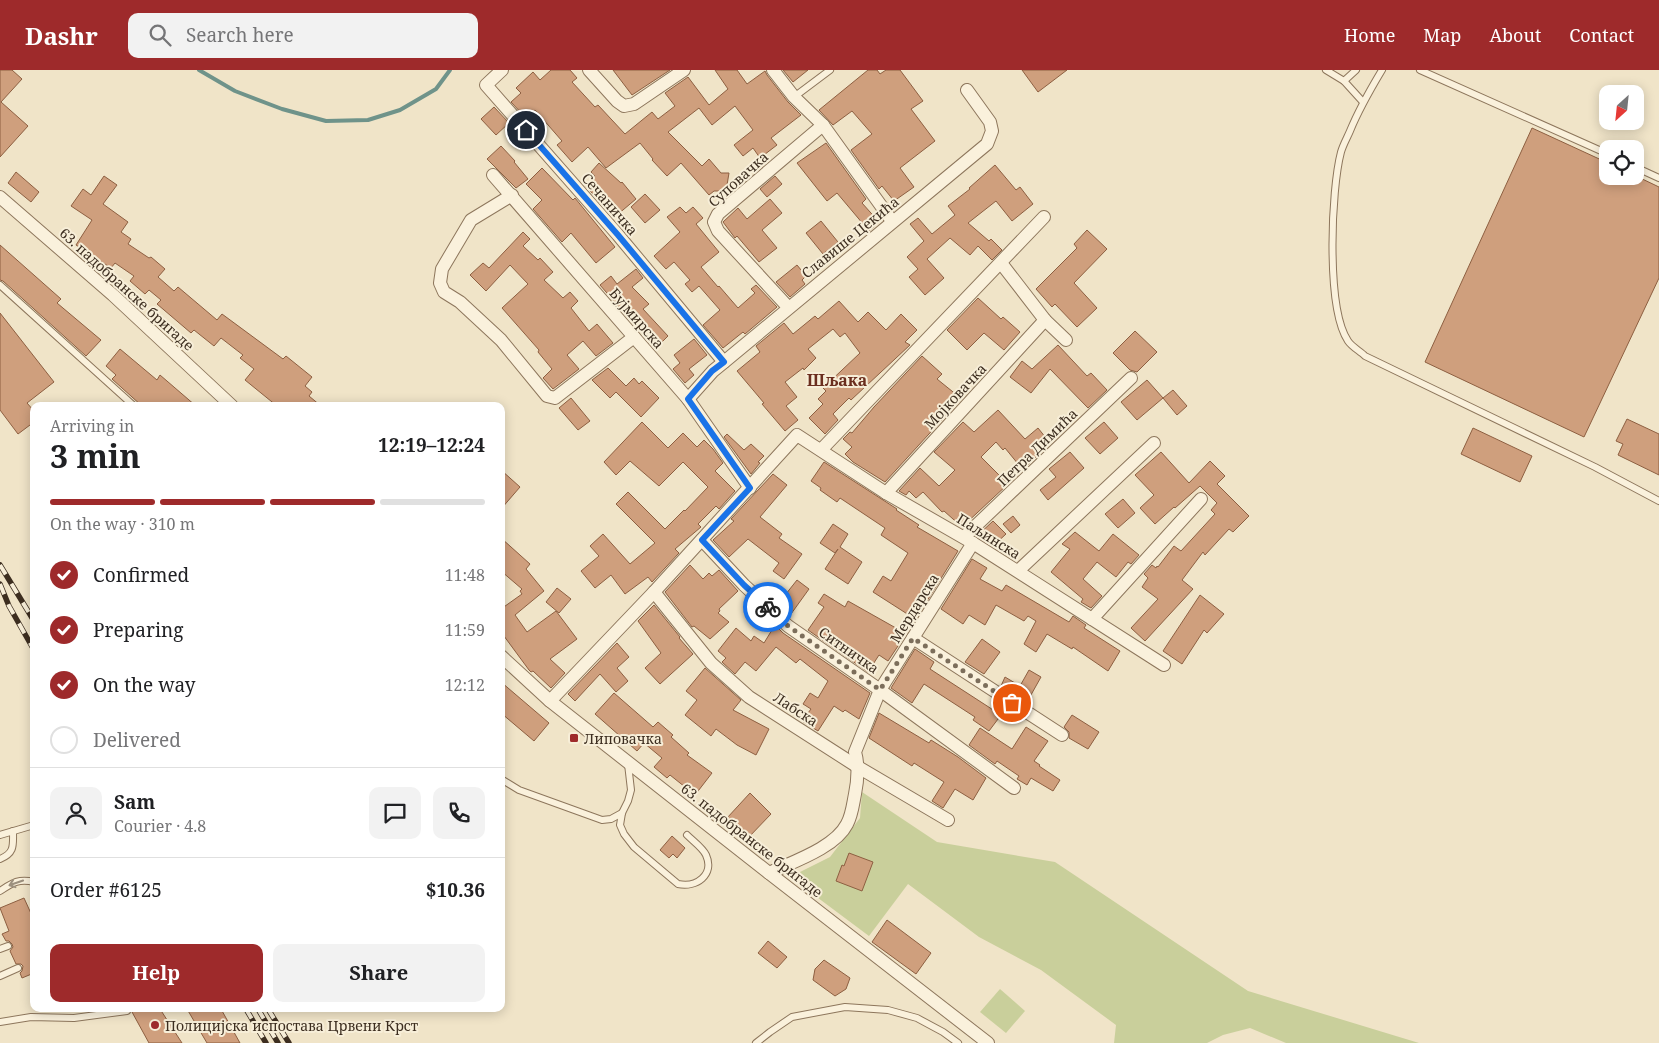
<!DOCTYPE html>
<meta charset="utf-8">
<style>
:root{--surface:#fff;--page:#f2f2f2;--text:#202124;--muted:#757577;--line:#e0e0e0;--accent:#9e2a2b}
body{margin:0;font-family:"Noto Serif",serif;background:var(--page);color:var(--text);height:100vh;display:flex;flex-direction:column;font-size:19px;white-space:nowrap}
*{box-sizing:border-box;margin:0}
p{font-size:16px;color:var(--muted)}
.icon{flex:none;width:28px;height:28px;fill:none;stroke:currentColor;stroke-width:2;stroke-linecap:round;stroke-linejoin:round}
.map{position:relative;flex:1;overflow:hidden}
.drawer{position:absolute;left:30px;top:332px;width:475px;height:610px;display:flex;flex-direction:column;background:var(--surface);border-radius:10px;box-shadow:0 2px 12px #0003}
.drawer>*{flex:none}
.needle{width:32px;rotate:207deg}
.controls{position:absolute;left:1599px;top:15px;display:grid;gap:10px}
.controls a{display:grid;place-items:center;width:45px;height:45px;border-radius:10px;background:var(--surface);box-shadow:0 2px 12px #0003;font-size:25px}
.pin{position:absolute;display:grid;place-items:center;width:42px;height:42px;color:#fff;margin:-21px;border:2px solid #fff;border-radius:50%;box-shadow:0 1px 5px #0007}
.courier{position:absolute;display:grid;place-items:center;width:50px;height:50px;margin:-25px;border:4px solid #1a73e8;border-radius:50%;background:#fff;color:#222;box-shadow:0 1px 6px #0007}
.headline em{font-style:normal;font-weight:700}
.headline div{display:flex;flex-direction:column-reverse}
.headline{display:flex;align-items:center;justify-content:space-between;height:85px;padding:0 20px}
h1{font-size:32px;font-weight:700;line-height:38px}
.bar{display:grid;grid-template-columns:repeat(4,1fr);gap:8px 5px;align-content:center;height:60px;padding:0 20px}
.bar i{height:6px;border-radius:4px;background:var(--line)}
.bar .on{background:var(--accent)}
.bar p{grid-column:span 4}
.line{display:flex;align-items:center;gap:12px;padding:0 20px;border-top:1px solid var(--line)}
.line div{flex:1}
.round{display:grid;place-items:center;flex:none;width:52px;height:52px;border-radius:10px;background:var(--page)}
ol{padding:0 20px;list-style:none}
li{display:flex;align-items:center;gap:15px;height:55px}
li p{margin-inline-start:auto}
li .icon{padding:5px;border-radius:50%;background:var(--accent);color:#fff;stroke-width:4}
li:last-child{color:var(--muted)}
li i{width:28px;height:28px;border:2px solid var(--line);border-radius:50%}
.cta{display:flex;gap:10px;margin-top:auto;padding:10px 20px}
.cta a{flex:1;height:58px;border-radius:10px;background:var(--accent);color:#fff;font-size:20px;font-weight:700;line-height:58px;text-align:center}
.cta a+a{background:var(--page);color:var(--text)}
header{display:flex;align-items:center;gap:30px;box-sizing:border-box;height:70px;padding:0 25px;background:var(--accent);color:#fff}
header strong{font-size:24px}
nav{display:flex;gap:28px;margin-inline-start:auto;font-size:18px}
.search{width:350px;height:45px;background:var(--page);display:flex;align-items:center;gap:12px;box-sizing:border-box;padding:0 18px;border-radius:10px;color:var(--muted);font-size:19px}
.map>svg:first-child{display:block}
</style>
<header>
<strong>Dashr</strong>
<div class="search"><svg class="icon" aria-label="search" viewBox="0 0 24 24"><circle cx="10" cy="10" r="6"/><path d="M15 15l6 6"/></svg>Search here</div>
<nav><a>Home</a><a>Map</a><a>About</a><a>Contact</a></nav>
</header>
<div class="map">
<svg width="1659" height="973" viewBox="0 0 1659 973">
<rect width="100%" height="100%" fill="#f0e4c8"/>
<!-- green -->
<g fill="#c9cf9b">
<polygon points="862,722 937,772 1055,792 1248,921 1419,973 1286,973 1250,958 1223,965 1207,973 1114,973 1116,955 1041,900 979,867 908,814 869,866 790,807 830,787 860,748"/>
<polygon points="1000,919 1025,941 1006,963 980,942"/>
</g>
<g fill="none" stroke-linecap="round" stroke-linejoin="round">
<!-- stream -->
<polyline stroke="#6f938a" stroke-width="4" points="199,0 235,21 282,39 326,51 368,50 400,40 436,19 450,0"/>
</g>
<!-- building -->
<g fill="#cf9f7d" stroke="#8d5f41">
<polygon points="0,0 12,0 22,9 1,32 28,56 0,87"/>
<polygon points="551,0 570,0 577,8 572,12 595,37 598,35 625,64 652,42 658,49 675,36 665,23 688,7 709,35 728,19 715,0 737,0 747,14 765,1 767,5 788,32 801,45 771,68 777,75 760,88 753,78 743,86 734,75 753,60 735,36 712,55 699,38 668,62 702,96 709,89 721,103 729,103 726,121 714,121 709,125 681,93 667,106 652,90 653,89 640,73 606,98 588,77 572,92 557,75 562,71 535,40 526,48 511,32 521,23 516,18 533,2 540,10"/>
<polygon points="613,0 670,0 632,25"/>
<polygon points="783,0 808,0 793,12"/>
<polygon points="868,0 877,0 880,4 886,0 900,0 923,31 911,39 935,71 900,98 914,117 894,131 882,116 879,119 851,80 872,64 852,41 833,55 819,40"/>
<polygon points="1022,0 1067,0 1038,22"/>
<polygon points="494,37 509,53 496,65 481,49"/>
<polygon points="1532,58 1608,93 1608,106 1636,106 1659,117 1659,208 1584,367 1425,292"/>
<polygon points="826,73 866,129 862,133 879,152 869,161 837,123 827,131 797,93"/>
<polygon points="501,76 515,91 514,92 528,109 516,118 487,89"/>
<polygon points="599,93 621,113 622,112 636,129 617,145 615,144 612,146 586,116 595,106 591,102"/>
<polygon points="995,95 1016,120 1020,117 1033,134 1012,151 996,131 968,153 989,171 991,169 1002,180 992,190 978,176 970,185 950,168 927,189 944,208 925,225 909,207 918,199 907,187 924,171 910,154 918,148 932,164 955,145 948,136 970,119 969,118"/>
<polygon points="542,98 573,130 575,128 615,177 596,193 571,163 562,172 533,139 542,130 526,114"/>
<polygon points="16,102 39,122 31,132 8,113"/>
<polygon points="104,106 117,115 103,134 128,152 121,162 131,169 128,174 149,188 151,187 165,199 158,207 174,221 178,217 217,250 222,244 283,289 286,286 312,307 305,316 312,322 309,326 321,336 277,336 245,310 254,299 240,288 243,285 221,268 214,276 194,260 191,263 157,234 161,230 149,220 145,224 130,211 134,206 115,193 111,198 76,175 92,150 71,136 83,119 91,125"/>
<polygon points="775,106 782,114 767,127 760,119"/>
<polygon points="645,124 660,140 645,153 631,137"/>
<polygon points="770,129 782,143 762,160 777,178 759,192 737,166 735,168 723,152 738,138 747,149"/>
<polygon points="680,137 686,143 693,137 703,148 696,154 719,182 701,197 718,217 719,216 738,238 755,223 751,219 756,215 777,237 745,264 743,262 723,278 703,255 720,240 699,216 692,222 685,214 690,210 674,192 666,199 654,186 680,162 667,147"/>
<polygon points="821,151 838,172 823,184 806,163"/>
<polygon points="1087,160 1107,179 1074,213 1097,238 1077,257 1055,234 1052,237 1036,219 1077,178 1074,174"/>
<polygon points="523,162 530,169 523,176 538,190 540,188 553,202 544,210 563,228 570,222 578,231 571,238 589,261 597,254 613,273 596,286 583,271 567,285 579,299 553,319 543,308 552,299 538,282 539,280 502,238 528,214 510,195 486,221 470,205 483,193 489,198"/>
<polygon points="0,175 61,229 57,233 101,270 86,286 3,211 0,210"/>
<polygon points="797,195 806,206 802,210 805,214 790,227 776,212"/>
<polygon points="636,199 643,208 632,217 649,234 643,239 668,266 659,275 634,248 631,251 600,215 611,206 617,214"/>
<polygon points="978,228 1001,249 1003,247 1020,262 1004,280 984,263 967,280 947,260"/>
<polygon points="839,231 858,252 868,242 886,260 901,244 917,260 905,272 910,275 851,330 849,328 833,344 838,350 825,364 809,348 823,334 818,329 826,321 823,318 860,283 845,263 840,267 833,259 808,279 816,288 804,300 803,298 785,312 797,327 786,336 798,350 785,361 762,334 764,333 737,301 760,282 756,276 784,253 793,264 815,246 818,249"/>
<polygon points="0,243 54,312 27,333 34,341 34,352 18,364 0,340"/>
<polygon points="1135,261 1157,282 1137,302 1130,300 1113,283"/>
<polygon points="694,269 707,285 689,299 694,305 685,313 673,299 680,293 674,285"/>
<polygon points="1058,275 1087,306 1091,303 1107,320 1088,338 1050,299 1031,323 1010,307 1022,291 1032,299"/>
<polygon points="120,279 157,310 160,305 196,336 142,336 112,309 116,305 106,296"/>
<polygon points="922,286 942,304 937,309 958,326 948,338 950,341 885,412 853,392 845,384 852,377 843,369 850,362 852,363 874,337"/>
<polygon points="608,298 626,316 634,308 639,314 642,311 659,328 641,347 616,322 610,328 592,310"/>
<polygon points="1147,310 1163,328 1137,350 1121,332"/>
<polygon points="1173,320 1187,336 1177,345 1163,328"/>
<polygon points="571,328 590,351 578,360 559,338"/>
<polygon points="998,340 1025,369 1038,358 1050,373 1023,400 1005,378 1003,380 996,372 981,387 1008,414 962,457 944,441 942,442 923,422 916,428 909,421 906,425 899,421 920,398 939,416 955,400 934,382 963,352 974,362"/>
<polygon points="1627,349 1659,364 1659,405 1618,385 1623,374 1616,371"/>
<polygon points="642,352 668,378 683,363 697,377 704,370 713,379 723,393 715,401 735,421 719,439 716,436 698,454 701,457 675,479 679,483 652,512 648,507 625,524 611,505 595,518 581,501 599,486 590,476 603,464 630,494 655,473 616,434 628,422 665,459 684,440 685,441 708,417 683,392 659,416 630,391 616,405 604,392"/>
<polygon points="1104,352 1118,368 1100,384 1085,368"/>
<polygon points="1473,358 1532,386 1520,412 1461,384"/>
<polygon points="727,364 744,380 751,374 764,386 758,392 760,393 751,404 724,367"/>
<polygon points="1070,382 1084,398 1048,430 1040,420 1056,407 1049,399"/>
<polygon points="1161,382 1189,413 1210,391 1225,406 1217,414 1249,446 1233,462 1229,459 1205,485 1203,482 1182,510 1193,519 1145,571 1131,558 1158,529 1142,517 1148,508 1144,504 1152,495 1156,498 1157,496 1158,497 1174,476 1181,481 1215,444 1211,440 1217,433 1200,416 1175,438 1174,437 1155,454 1140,438 1154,425 1135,405"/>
<polygon points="824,392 897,439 896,440 919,455 917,457 958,481 927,531 923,529 912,547 873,522 883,506 891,511 908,483 881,465 885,458 840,428 837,432 820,420 821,418 811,411"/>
<polygon points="501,400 520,417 501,439"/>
<polygon points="773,404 787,415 760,447 782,464 779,468 802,484 784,509 773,501 779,493 748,469 729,487 713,470 734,451 731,449"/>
<polygon points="1123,429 1135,443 1118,458 1105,444"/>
<polygon points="1013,446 1020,455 1011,463 1003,454"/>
<polygon points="993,451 1006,464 993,476 977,466"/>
<polygon points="833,454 848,464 840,477 862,492 848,514 825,499 838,479 835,483 820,473"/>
<polygon points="1075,462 1099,481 1113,464 1139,485 1131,494 1128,492 1116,507 1097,492 1083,509 1102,526 1091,538 1081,532 1083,529 1051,502 1070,479 1062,474"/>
<polygon points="501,468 530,494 526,499 544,521 515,545 527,562 556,541 577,569 550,589 565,603 551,618 533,601 531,602 529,600 501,562 501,539 522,524 520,521 522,519 501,501"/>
<polygon points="972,489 987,498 980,509 1002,521 1006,515 1069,552 1073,546 1086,555 1084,558 1120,581 1108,601 1073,577 1072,579 1047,564 1036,582 1024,574 1036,551 1028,546 1024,551 996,535 985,555 969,545 963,554 941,539"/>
<polygon points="690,495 703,509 709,503 712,506 719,500 738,521 719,539 720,541 718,543 729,552 710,569 694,556 692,557 665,522"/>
<polygon points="797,510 809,519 791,544 778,534"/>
<polygon points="557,518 571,529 559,543 546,532"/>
<polygon points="824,524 845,537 848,531 903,562 899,568 902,570 888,591 879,585 868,602 808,560 824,537 818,533"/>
<polygon points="1200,525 1224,544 1207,563 1204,560 1182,594 1163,581"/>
<polygon points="654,535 680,567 679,568 693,584 660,614 645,598 661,583 638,551"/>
<polygon points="775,555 783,563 870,623 859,649 845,640 843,642 834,636 818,661 802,651 811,639 803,634 810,623 818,628 828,611 800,589 796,593 776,577 756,601 745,592 735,604 722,592 726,588 718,581 736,558 751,571 754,566 764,573"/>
<polygon points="982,569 1000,582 984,604 965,592"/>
<polygon points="617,573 629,587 617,598 628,611 616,622 600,604 575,631 568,624"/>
<polygon points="915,579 934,592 930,599 1001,645 989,661 973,650 975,647 924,614 912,633 891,618"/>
<polygon points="705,598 741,630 733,640 769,659 756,685 737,675 716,659 711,666 685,645 697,630 686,621"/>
<polygon points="1029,600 1041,607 1027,632 1001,616 1005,607 1020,616"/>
<polygon points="501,612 549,653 534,671 501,643"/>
<polygon points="614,623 653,657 658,652 673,665 671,667 689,683 687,685 712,703 695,725 670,705 667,708 654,697 662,688 644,673 637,681 595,644"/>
<polygon points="879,643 929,673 931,670 958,687 986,708 973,730 955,719 943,738 932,731 944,712 914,693 912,696 869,668"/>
<polygon points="1072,645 1099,662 1088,679 1069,668 1069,662 1064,657"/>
<polygon points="1026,657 1048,671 1034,691 1040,695 1039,696 1060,710 1053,721 1031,708 1027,715 1017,709 1019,706 997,691 995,694 969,675 980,658 1012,679"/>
<polygon points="750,723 771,744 748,768 727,748"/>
<polygon points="672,766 685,778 677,788 673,784 669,788 660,780"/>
<polygon points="849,783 873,792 862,821 836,811 842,795 844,796"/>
<polygon points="24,828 34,850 34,903 22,908 20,903 22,901 23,896 21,894 16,894 10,881 13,877 12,874 9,871 6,871 2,864 9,861 0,838"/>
<polygon points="887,850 931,883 916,904 872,872"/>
<polygon points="768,871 787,887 777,898 758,883"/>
<polygon points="824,890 850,908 846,919 835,926 813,910 815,899"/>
<polygon points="138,939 160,939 182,973 149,973 132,942"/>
<polygon points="187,939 221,939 240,973 207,973"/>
</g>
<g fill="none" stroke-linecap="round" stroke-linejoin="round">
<defs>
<g id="service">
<polyline points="1326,0 1344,11 1363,32"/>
<path d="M 1382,0 C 1370,20 1359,39 1350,61 C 1347,68 1343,75 1341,82 C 1331,120 1326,238 1348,271 C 1352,277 1360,281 1365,286 L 1595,397 L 1659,431"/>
<polyline points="1420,0 1608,84"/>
<polyline points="1344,11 1356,0"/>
<polyline points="794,27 830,0"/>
<polyline points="1635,97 1659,108"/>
<polyline points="0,215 134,336"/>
<path d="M 628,694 L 631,720 L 628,731 L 622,743 L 620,755 L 624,764 L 634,777 L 678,814 C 696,818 715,805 706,785 C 703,778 693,771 687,765"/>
<polyline points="501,709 519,720 602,750 611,749 622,743"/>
<polyline points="0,765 34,755"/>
<path d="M 0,789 C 15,783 13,775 13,761"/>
<path d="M 0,821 C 12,813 19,808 34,812"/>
<polyline points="0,879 8,876"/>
<polyline points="0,906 18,898"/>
<polyline points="0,952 31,947 74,948 127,941"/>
<polyline points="756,973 770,962 792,947 845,937 888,940 917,948 943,962 958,973"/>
</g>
<g id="minor">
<polyline points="502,0 486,15 618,165 724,292"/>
<polyline points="589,0 617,31 624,36 634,34 684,0"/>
<polyline points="773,0 794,27 823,55 892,151"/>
<polyline points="493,105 688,329 750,418"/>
<polyline points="512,125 471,150 442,199 440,213 444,222 460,232 501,270 547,326 555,328 634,267"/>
<polyline points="0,127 113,225 232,336"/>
<polyline points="1001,193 1045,250 1066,270"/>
<polyline points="788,237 718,161 714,152 718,144 823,55"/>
<polyline points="688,329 713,301 724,292 987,74 992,61 990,52 967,20"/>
<polyline points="821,380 1044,147"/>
<polyline points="886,423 1045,250"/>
<polyline points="964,467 1131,308"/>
<polyline points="702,470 744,515 788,556 880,620 1014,718"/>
<polyline points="1018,501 1154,373"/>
<polyline points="654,522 711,593 749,627 858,697 948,750"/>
<polyline points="1092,549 1201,429"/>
<polyline points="913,568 1062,665"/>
<polyline points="501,586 550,631 769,803 988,973"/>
<polyline points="550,631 654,522 797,365 886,423 973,473 1164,595"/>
<path d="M 769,803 C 792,792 835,778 847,754 C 852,745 853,734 855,724 C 858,709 859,696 855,682 L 880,620 L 973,473"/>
</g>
</defs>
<!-- service casing -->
<use href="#service" stroke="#8d765c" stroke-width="8"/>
<!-- minor casing -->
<use href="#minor" stroke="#8d765c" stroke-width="14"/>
<!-- service -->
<use href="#service" stroke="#faf1dc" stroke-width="6"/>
<!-- minor -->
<use href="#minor" stroke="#faf1dc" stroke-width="12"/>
<defs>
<g id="rail">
<polyline points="0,495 34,551"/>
<polyline points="0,514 9,536 34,580"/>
<polyline points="246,939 266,973"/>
<polyline points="258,939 278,973"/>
<polyline points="268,939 289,973"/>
</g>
</defs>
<!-- rail casing -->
<use href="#rail" stroke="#3d2e20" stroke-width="5.5"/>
<!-- rail -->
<use href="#rail" stroke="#f7eed8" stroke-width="4" stroke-dasharray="11" stroke-linecap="butt"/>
</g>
<!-- one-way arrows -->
<defs><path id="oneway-shaft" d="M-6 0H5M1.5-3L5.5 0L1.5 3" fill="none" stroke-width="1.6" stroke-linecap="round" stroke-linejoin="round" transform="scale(1.25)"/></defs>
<use stroke="#9c907e" href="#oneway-shaft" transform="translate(16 813) rotate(161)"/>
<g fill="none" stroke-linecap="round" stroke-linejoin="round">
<!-- done -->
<polyline stroke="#7c6e5b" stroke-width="5" stroke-dasharray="0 9" points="768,537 788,556 880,620 913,568 1012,633"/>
<!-- route -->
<polyline stroke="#1a73e8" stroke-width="6" points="526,60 618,165 724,292 712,301 688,329 750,418 702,470 744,515 768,537"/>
</g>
<!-- markers -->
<g fill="#9e2a2b" stroke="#f7eed8" stroke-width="2">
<rect x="569" y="663" width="10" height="10" rx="2.5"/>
<circle cx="155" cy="955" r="5"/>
</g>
<g text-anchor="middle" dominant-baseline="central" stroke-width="4" stroke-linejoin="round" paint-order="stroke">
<!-- street labels -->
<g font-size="14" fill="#3d2e20" stroke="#f7eed8">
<text transform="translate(738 109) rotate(-42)">Суповачка</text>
<text transform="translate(610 134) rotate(49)">Сечаничка</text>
<text transform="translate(850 167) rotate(-39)">Славише Цекића</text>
<text transform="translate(127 219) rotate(42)">63. падобранске бригаде</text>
<text transform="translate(637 248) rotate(49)">Бујмирска</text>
<text transform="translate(955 326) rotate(-47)">Мојковачка</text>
<text transform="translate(1037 377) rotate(-44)">Петра Димића</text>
<text transform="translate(989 466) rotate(32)">Паљинска</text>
<text transform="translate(914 538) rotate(-58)">Мердарска</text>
<text transform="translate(849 580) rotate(35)">Ситничка</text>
<text transform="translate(796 639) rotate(33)">Лабска</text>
<text transform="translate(752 770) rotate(38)">63. падобранске бригаде</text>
</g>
<!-- poi labels -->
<g font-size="14" fill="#3d2e20" stroke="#f7eed8" text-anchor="start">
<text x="584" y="668">Липовачка</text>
<text x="165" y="955">Полицијска испостава Црвени Крст</text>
</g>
<!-- quarter labels -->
<g font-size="16" font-weight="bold" fill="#6b2e1e" stroke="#f7eed8">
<text x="837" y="310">Шљака</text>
</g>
</g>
</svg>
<div class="controls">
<a><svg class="needle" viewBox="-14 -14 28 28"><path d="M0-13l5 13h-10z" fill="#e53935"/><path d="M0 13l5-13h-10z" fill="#757577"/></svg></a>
<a><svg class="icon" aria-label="locate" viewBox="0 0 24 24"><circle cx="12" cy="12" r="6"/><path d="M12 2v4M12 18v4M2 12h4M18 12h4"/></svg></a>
</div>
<div class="pin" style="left:1012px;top:633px;background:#ea580c"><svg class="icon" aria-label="bag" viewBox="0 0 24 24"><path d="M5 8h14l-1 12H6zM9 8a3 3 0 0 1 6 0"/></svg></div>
<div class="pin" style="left:526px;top:60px;background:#1f2937"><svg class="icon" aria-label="home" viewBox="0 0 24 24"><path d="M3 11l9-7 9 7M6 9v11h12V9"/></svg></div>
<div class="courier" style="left:768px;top:537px"><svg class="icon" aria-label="bike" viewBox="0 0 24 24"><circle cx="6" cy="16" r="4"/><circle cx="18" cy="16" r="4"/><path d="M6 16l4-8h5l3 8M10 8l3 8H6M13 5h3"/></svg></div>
<section class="drawer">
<div class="headline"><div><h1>3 min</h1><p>Arriving in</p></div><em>12:19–12:24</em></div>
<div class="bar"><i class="on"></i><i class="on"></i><i class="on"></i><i></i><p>On the way · 310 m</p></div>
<ol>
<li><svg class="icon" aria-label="check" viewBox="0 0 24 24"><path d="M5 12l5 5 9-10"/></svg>Confirmed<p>11:48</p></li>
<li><svg class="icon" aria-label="check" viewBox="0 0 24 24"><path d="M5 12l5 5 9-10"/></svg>Preparing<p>11:59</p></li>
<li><svg class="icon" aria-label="check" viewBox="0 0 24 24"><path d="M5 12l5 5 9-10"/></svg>On the way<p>12:12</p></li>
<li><i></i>Delivered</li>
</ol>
<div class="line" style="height:90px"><a class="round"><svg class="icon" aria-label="person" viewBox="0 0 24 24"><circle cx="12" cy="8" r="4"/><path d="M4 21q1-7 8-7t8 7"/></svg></a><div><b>Sam</b><p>Courier · 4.8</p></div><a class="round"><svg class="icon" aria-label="chat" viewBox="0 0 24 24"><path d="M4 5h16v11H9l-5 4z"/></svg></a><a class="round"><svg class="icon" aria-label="phone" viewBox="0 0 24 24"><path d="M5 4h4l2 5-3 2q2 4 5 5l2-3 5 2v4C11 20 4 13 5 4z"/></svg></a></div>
<div class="line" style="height:65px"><div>Order #6125</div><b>$10.36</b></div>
<div class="cta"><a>Help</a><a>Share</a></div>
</section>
</div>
